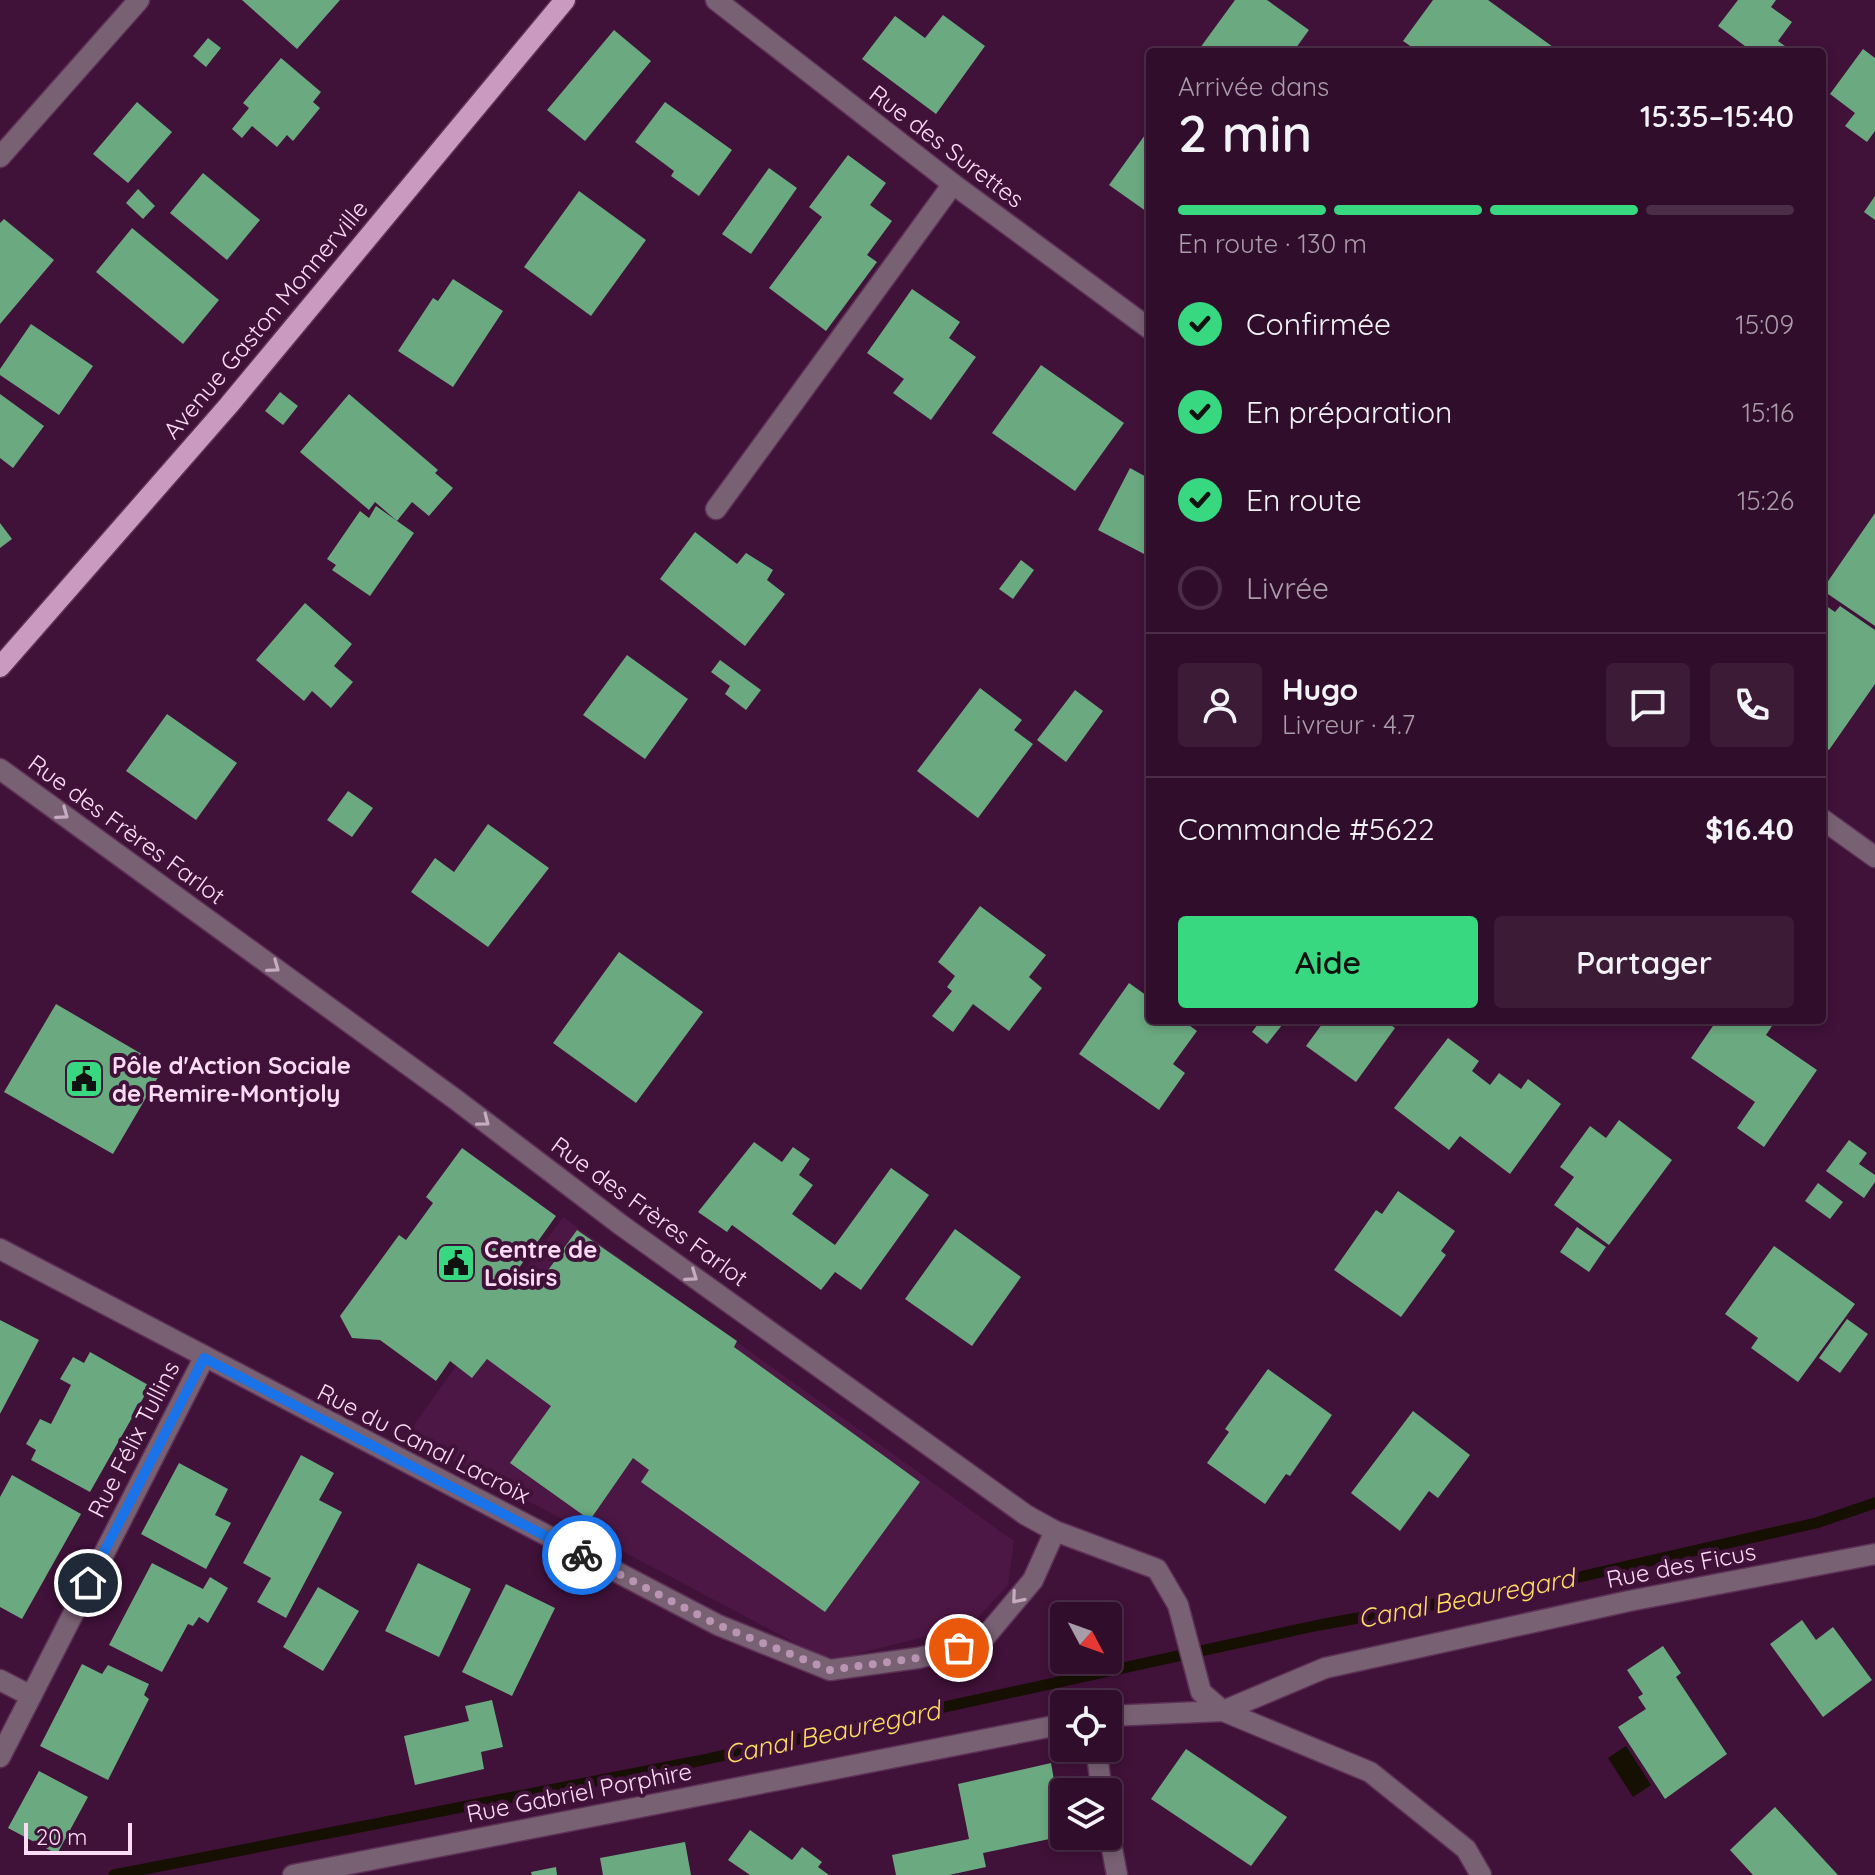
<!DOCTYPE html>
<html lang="fr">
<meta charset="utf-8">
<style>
:root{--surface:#300d2b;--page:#3c1b37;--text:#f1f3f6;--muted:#a89ca9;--line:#4b2d47;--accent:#37d880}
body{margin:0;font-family:Quicksand,sans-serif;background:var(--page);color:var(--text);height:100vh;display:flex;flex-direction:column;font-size:30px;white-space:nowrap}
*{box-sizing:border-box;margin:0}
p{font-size:26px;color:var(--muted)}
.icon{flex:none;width:44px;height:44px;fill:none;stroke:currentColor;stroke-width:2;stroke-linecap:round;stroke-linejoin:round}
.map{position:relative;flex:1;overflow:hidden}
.details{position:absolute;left:1146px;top:48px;width:680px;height:976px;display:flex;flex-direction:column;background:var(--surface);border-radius:8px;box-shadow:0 4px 12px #0003,0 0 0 2px var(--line)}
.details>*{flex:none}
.needle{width:52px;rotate:131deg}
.tools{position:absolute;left:1050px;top:1602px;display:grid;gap:16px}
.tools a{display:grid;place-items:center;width:72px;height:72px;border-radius:8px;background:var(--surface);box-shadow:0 4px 12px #0003,0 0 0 2px var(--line);font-size:40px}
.scale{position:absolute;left:24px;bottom:20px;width:108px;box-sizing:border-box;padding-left:8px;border:4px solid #fbdcf4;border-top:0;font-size:22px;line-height:28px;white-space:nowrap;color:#fbdcf4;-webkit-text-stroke:6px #401139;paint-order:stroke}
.pin{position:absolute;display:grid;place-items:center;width:68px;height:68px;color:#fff;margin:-34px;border:4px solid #fff;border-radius:50%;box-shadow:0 2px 8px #0007}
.courier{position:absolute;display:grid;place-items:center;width:80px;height:80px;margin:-40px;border:6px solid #1a73e8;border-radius:50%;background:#fff;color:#222;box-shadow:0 2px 10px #0007}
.summary em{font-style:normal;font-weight:600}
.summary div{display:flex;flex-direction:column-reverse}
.summary{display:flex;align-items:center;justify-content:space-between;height:136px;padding:0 32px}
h1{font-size:52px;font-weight:600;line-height:60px}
.bar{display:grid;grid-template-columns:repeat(4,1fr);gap:12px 8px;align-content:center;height:96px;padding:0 32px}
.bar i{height:10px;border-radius:6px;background:var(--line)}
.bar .on{background:var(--accent)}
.bar p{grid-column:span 4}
.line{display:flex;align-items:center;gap:20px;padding:0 32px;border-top:2px solid var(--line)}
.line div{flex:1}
.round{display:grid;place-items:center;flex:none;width:84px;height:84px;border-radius:8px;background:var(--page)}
ol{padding:0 32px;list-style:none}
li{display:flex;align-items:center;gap:24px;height:88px}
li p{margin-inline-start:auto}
li .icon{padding:8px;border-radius:50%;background:var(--accent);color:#111;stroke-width:4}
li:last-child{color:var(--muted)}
li i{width:44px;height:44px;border:4px solid var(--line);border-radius:50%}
.primary-button{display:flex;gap:16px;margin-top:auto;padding:16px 32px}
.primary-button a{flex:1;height:92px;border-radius:8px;background:var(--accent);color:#111;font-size:32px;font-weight:600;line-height:92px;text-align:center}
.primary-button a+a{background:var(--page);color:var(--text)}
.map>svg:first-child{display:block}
</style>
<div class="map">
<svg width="1875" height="1875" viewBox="0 0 1875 1875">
<rect width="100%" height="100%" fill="#401139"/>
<!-- built -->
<polygon fill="#4c1744" points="563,1217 1014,1541 1008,1585 971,1625 829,1661 406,1436"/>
<!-- water -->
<polygon fill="#151002" points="1626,1746 1651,1785 1633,1797 1608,1758"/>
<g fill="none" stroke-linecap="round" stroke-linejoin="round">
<!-- stream -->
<polyline stroke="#151002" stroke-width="11" points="114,1875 698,1761 1319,1625 1553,1583 1816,1523 1875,1503"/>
</g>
<!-- building -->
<g fill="#6baa80">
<polygon points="242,0 340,0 297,49"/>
<polygon points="1235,0 1267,0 1309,30 1293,52 1197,52"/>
<polygon points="1433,0 1488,0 1560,52 1419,52 1403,41"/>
<polygon points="1738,0 1776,0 1771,7 1792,22 1778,41 1789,49 1786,52 1753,52 1718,26"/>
<polygon points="943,15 985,46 936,114 862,59 895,16 925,38"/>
<polygon points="614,30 651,61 585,141 547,110"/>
<polygon points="208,38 221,48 206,67 193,56"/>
<polygon points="1863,49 1875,58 1875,131 1867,142 1845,126 1855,113 1830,94"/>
<polygon points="281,58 321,92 313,102 320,108 293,141 287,135 277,147 252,126 242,138 232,129 249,108 243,103"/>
<polygon points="137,102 172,132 128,183 93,154"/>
<polygon points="665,102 732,150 699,196 671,176 674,171 635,142"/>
<polygon points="1150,128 1150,214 1109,185"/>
<polygon points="848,155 886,183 870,205 892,221 867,255 877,262 826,331 769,288 822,217 809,207"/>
<polygon points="769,168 797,188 751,254 722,234"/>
<polygon points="203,173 260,220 227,260 170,213"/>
<polygon points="138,189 155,206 143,219 126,203"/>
<polygon points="579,191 646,240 591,316 524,267"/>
<polygon points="1875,196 1875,220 1864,212"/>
<polygon points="4,219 54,260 0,324 0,223"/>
<polygon points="132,228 219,300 183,344 96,272"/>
<polygon points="453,279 503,311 453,387 398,351 433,298 438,301"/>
<polygon points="912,289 960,322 949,338 976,357 931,420 893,393 904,379 867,353"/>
<polygon points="31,324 93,366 59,415 0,375 0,369"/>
<polygon points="1041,365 1124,423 1075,491 992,433"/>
<polygon points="280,392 298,406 283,425 265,411"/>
<polygon points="0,394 44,426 13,468 0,458"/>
<polygon points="349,394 438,470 435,473 453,488 429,516 412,502 397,521 375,502 369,510 300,452"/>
<polygon points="1130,468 1150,479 1150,547 1146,555 1098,530"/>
<polygon points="376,506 414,533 370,596 332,570 336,565 327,559 360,511 369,518"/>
<polygon points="1875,513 1875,626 1822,590"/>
<polygon points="0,523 12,539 0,548"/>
<polygon points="695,532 737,564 746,553 773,570 767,580 785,594 745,646 660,579"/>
<polygon points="1021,560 1034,570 1013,599 999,589"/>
<polygon points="305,603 352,644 334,666 353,682 331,708 312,691 304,701 256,660"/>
<polygon points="1822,603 1835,612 1840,606 1875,630 1875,684 1829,750 1822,745"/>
<polygon points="627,655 688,699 645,759 583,715"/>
<polygon points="720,660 761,690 746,710 725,694 730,686 711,672"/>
<polygon points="980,688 1022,720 1014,730 1033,744 978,818 917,771"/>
<polygon points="1075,690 1103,711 1066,762 1037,740"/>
<polygon points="167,714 237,763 196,820 126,771"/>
<polygon points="348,791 373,808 352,837 327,820"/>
<polygon points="488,824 549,868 488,947 411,892 435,858 454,872"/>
<polygon points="980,906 1046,955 1029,977 1042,988 1009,1031 973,1004 953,1032 932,1016 952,991 947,987 955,976 938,962"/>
<polygon points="619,952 703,1012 636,1103 553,1043"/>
<polygon points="1129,983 1150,998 1150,1020 1182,1020 1197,1031 1173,1064 1185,1073 1159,1110 1079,1054"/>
<polygon points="56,1004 164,1067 113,1154 4,1092"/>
<polygon points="1261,1020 1286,1020 1267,1044 1252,1032"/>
<polygon points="1325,1020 1384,1020 1395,1028 1356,1082 1306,1046"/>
<polygon points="1717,1020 1776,1020 1766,1035 1817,1070 1764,1147 1737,1128 1755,1102 1691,1058"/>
<polygon points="1448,1038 1479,1061 1472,1071 1490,1085 1499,1073 1521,1089 1528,1079 1561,1104 1510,1174 1460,1136 1449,1150 1394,1108"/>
<polygon points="1619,1120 1672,1160 1609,1245 1554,1205 1574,1177 1560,1167 1590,1126 1606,1138"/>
<polygon points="1849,1140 1867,1153 1859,1164 1875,1175 1875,1182 1864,1198 1826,1171"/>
<polygon points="754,1142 782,1162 793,1147 810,1159 799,1175 813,1185 792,1214 835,1245 891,1168 929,1195 861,1290 835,1272 821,1290 732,1225 727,1232 698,1212"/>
<polygon points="462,1148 556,1216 516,1272 536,1287 577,1230 737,1341 734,1347 920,1482 825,1612 641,1482 649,1470 633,1458 590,1520 510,1463 551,1406 487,1359 472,1378 450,1361 436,1381 380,1340 352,1338 340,1316 399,1235 406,1240 433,1203 426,1197"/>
<polygon points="1818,1183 1843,1202 1830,1219 1805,1201"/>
<polygon points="1398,1191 1455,1231 1441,1251 1446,1255 1401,1317 1334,1270 1376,1210 1382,1214"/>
<polygon points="1577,1227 1606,1247 1589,1272 1560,1252"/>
<polygon points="955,1229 1021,1277 972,1346 905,1299"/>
<polygon points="1774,1246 1855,1304 1798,1382 1751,1348 1758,1338 1725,1314"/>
<polygon points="1847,1319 1868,1334 1840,1373 1819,1358"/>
<polygon points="0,1320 39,1340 0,1414"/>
<polygon points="90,1352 150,1386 90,1492 31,1460 36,1450 26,1444 40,1419 51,1424 71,1385 60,1379 73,1357 84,1363"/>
<polygon points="1268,1369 1332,1415 1290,1476 1286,1474 1265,1504 1207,1463 1229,1432 1225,1429"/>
<polygon points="1413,1411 1470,1455 1438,1498 1429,1491 1400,1531 1351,1493"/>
<polygon points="301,1455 334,1473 319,1500 342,1512 286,1618 257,1602 271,1578 243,1563"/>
<polygon points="179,1463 228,1489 215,1515 231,1523 206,1569 141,1534"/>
<polygon points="12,1475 81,1514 22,1619 0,1607 0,1497"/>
<polygon points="152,1563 203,1589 210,1577 228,1588 208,1623 199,1617 193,1626 188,1624 162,1672 109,1645"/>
<polygon points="418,1563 471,1589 439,1657 385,1631"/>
<polygon points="506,1584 555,1608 512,1696 462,1672"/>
<polygon points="318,1587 359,1611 323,1671 283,1647"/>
<polygon points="1802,1620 1816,1640 1833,1627 1872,1680 1823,1717 1770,1644"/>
<polygon points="1663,1646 1681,1673 1676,1677 1727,1754 1665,1799 1618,1727 1646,1709 1638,1697 1643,1694 1627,1670"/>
<polygon points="82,1664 102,1674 108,1665 149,1684 144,1695 149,1699 108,1780 40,1746"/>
<polygon points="492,1700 503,1747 481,1752 484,1769 415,1785 404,1736 469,1721 465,1706"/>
<polygon points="1186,1749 1287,1817 1251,1866 1151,1799"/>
<polygon points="1051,1763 1064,1836 983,1853 986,1867 949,1875 896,1875 892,1855 969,1839 958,1784"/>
<polygon points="39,1771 88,1797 57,1854 8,1828"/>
<polygon points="1775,1807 1838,1875 1753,1875 1730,1850"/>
<polygon points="750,1830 792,1860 802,1847 822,1862 818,1867 829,1875 750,1875 728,1860"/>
<polygon points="685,1842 691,1875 603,1875 600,1858"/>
<polygon points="556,1867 557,1875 532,1875 531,1872"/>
</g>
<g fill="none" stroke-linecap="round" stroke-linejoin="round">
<defs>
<g id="minor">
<polyline points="716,0 953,184 1150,329"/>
<polyline points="0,157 139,0"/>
<polyline points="716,509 953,184"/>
<polyline points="0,769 455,1099 621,1225 1026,1515 1055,1531 1157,1569 1178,1605 1201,1692 1223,1711 1370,1772 1466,1849 1481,1875"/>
<polyline points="1822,819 1875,857"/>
<polyline points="0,1249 718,1625 830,1670 918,1658 980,1643 1033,1580 1055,1531"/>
<polyline points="0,1680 31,1696"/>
<polyline points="1108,1716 1223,1711 1325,1668 1629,1601 1875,1554"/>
<polyline points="1096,1748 1102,1792"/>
<polyline points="0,1757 204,1358"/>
<polyline points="1108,1827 1117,1875"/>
<polyline points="293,1875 1064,1724"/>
</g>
<polyline id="major" points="0,667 229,405 565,0"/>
</defs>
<!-- minor casing -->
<use href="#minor" stroke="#5e3157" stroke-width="23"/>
<!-- major casing -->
<use href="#major" stroke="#5e3157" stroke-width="23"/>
<!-- minor -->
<use href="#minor" stroke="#786173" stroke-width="20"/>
<!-- major -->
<use href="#major" stroke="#ca9ac0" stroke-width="20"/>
</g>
<!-- one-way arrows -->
<defs><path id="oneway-chevron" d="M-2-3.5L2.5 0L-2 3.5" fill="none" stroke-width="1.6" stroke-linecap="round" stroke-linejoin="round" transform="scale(2)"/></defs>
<g stroke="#c7abc0">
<use href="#oneway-chevron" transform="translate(63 814) rotate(36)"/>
<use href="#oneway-chevron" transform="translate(274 967) rotate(36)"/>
<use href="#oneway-chevron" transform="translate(484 1121) rotate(37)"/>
<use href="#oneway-chevron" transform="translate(692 1276) rotate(35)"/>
<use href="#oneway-chevron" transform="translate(1017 1598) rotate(130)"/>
</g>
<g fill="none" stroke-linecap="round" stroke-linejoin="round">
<!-- done -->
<polyline stroke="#ba95b3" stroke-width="8" stroke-dasharray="0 14.4" points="582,1555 718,1625 830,1670 918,1658 959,1648"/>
<!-- route -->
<polyline stroke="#1a73e8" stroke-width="10" points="88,1583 204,1358 582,1555"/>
</g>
<!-- icons -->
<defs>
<symbol id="civic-square" viewBox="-11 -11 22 22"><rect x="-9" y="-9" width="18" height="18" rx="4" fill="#37d880" stroke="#401139"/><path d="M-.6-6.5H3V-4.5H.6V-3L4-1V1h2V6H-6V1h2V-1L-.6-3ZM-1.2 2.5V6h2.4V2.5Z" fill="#111"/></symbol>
</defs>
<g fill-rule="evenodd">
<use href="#civic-square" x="62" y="1057" width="44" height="44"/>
<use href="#civic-square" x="434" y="1241" width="44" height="44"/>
</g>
<g text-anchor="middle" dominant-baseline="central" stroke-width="8" stroke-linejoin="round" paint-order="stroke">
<!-- street labels -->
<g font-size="24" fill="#fbdcf4" stroke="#401139">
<text transform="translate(947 146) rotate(37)">Rue des Surettes</text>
<text transform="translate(265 319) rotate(-50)">Avenue Gaston Monnerville</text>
<text transform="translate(127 829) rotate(36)">Rue des Frères Farlot</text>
<text transform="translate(650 1211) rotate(36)">Rue des Frères Farlot</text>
<text transform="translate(133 1439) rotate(-63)">Rue Félix Tullins</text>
<text transform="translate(424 1443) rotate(27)">Rue du Canal Lacroix</text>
<text transform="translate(1681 1565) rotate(-11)">Rue des Ficus</text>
<text transform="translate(579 1792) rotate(-11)">Rue Gabriel Porphire</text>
</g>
<!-- poi labels -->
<g font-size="24" font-weight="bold" fill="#fbdcf4" stroke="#401139" text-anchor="start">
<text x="112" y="1065">Pôle d'Action Sociale<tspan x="112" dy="28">de Remire-Montjoly</tspan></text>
<text x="484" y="1249">Centre de<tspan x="484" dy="28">Loisirs</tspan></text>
</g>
<!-- water labels -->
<g font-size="26" font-style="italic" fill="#fddc61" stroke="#401139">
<text transform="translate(1466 1598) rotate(-11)">Canal Beauregard</text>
<text transform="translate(832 1732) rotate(-12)">Canal Beauregard</text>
</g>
</g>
</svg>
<div class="tools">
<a><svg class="needle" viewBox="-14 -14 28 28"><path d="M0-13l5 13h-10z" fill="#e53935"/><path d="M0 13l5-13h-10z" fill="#a89ca9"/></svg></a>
<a><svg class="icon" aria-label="locate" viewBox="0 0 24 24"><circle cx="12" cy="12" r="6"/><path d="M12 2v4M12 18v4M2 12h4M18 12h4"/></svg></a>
<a><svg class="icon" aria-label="layers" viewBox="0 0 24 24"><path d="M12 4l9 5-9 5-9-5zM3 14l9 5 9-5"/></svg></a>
</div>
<div class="scale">20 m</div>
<div class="pin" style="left:959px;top:1648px;background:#ea580c"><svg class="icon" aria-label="bag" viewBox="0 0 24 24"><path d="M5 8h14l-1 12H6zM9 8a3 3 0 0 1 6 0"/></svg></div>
<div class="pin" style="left:88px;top:1583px;background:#1f2937"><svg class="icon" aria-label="home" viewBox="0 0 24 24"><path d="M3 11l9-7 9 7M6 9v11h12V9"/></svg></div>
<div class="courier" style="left:582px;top:1555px"><svg class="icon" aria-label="bike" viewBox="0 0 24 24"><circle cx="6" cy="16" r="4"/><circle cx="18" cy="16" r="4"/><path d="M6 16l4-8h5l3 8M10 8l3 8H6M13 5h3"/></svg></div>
<section class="details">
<div class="summary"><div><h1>2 min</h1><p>Arrivée dans</p></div><em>15:35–15:40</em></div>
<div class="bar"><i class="on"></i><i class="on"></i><i class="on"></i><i></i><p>En route · 130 m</p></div>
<ol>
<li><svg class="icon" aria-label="check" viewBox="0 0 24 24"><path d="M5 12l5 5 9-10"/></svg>Confirmée<p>15:09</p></li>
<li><svg class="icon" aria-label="check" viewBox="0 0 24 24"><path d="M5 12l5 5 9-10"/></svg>En préparation<p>15:16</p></li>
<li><svg class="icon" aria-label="check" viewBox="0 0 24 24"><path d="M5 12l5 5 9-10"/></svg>En route<p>15:26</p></li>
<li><i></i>Livrée</li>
</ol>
<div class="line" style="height:144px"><a class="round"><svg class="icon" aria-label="person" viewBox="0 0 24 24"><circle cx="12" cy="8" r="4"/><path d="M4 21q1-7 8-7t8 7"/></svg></a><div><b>Hugo</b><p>Livreur · 4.7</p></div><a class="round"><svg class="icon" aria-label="chat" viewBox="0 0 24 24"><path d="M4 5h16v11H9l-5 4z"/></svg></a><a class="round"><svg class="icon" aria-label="phone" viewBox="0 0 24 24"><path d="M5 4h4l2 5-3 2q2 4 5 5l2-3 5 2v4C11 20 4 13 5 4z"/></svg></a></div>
<div class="line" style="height:104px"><div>Commande #5622</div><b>$16.40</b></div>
<div class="primary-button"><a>Aide</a><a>Partager</a></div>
</section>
</div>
